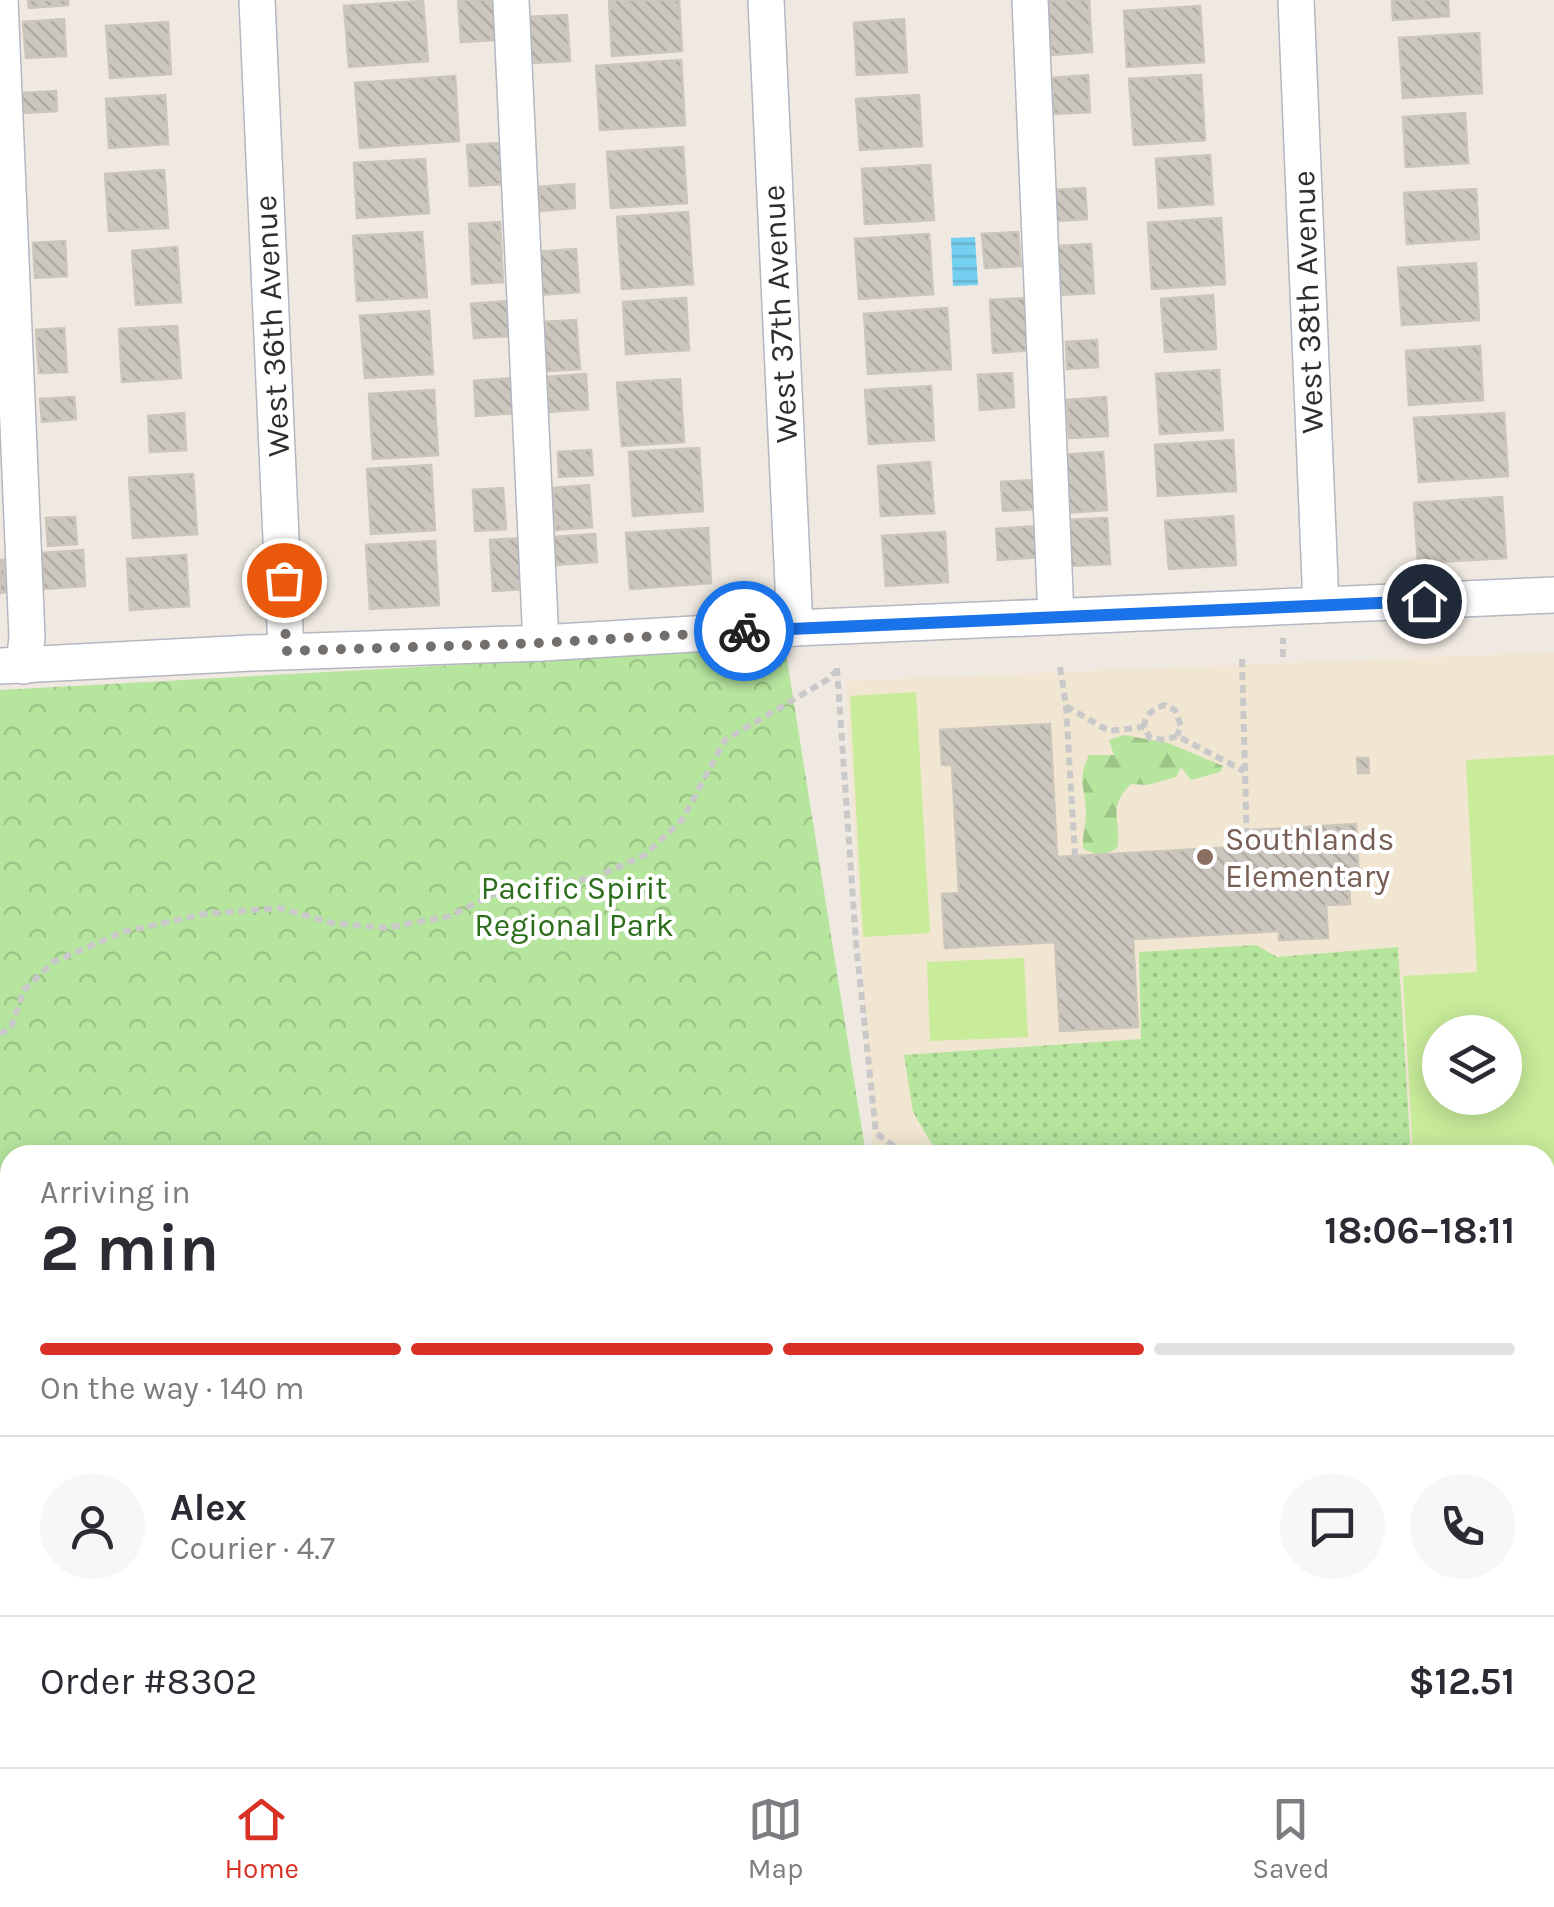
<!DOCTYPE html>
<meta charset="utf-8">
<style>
:root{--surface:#fff;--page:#f7f7f7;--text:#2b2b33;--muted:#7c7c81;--line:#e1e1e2;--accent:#d93025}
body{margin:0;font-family:Karla,sans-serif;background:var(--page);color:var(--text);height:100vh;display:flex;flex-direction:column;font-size:38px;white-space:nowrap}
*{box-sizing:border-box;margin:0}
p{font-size:32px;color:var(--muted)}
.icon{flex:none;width:55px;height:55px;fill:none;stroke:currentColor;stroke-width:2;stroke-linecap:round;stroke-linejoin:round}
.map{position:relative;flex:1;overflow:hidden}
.details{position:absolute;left:0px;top:1145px;width:1555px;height:622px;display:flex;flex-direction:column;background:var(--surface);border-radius:30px 30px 0 0;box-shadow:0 5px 25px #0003}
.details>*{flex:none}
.controls{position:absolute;left:1422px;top:1015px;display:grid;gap:20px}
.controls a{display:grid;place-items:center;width:100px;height:100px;border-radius:50%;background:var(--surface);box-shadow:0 5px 25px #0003;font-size:50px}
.pin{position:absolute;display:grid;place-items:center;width:85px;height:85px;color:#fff;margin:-42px;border:5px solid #fff;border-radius:50%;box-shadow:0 2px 10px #0007}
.courier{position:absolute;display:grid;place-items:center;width:100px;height:100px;margin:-50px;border:8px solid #1a73e8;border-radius:50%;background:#fff;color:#222;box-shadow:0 2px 12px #0007}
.summary em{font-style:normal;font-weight:700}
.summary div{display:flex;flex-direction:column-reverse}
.summary{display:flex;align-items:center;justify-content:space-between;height:170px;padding:0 40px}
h1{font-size:65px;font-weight:700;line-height:75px}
.bar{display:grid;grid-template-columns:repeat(4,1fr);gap:15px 10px;align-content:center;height:120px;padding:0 40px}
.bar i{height:12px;border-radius:8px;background:var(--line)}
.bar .active{background:var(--accent)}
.bar p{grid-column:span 4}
.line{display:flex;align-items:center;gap:25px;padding:0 40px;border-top:2px solid var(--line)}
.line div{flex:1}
.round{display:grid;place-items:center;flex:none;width:105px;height:105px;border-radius:52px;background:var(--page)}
.tabs{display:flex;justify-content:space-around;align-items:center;height:140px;border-top:2px solid var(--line);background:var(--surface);font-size:28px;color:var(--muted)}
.tabs a{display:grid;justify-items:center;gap:5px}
.tabs .active{color:var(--accent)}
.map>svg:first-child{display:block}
</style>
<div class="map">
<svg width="1554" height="1767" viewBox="0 0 1554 1767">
<defs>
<pattern id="grass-dots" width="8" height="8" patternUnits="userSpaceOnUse" patternTransform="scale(2.5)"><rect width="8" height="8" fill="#b6e59e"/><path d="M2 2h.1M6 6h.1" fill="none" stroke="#9dc588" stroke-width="1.8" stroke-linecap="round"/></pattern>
<pattern id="forest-firs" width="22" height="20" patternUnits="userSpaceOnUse" patternTransform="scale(2.5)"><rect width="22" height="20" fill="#b6e59e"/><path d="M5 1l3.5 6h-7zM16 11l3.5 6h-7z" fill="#9dc588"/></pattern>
<pattern id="park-crowns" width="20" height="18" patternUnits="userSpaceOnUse" patternTransform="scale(2.5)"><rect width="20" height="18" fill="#b6e59e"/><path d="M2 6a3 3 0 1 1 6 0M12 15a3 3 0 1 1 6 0" fill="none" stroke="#9dc588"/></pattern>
<pattern id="water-rules" width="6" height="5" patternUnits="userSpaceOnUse" patternTransform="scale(2.5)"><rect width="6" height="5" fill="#75cff0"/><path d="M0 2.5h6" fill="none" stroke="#66b2ce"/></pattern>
<pattern id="building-back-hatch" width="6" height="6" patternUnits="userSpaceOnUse" patternTransform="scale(2.5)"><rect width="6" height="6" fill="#cbc7bf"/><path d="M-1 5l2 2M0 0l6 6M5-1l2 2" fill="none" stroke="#afaba4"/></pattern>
</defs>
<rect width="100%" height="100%" fill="#efe9e1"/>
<!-- education -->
<path fill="#f0e6d1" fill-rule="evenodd" d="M 1554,652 L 1554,1167 L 1545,1167 L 1545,1155 L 873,1155 L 846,681 ZM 1440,1032 L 1505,1032 L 1505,1098 L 1440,1098 Z"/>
<!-- grass -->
<polygon fill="url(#grass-dots)" points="1256,945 1277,957 1398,947 1411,1155 938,1155 913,1112 904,1055 1141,1039 1139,952"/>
<!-- forest -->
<path fill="url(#forest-firs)" d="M 1124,735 L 1168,743 L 1223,766 L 1220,772 L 1191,780 L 1181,767 L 1176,777 L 1147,785 L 1131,784 C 1105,810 1123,820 1117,848 C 1103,856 1097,856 1083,848 C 1082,836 1086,826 1086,814 C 1086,786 1076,783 1089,755 L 1114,755 L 1109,740 Z"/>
<!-- park -->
<polygon fill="url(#park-crowns)" points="785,647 866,1155 10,1155 10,1758 1545,1758 1545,1176 1554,1176 1554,1767 0,1767 0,690"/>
<!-- pitch -->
<g fill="#c9ec9a" fill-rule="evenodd">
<polygon points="916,692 930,933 863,937 850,696"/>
<path d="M 1554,755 L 1554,1165 L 1545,1166 L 1545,1155 L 1413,1155 L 1403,976 L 1477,972 L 1466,760 ZM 1505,1032 L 1505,1098 L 1440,1098 L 1440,1032 Z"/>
<polygon points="1024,958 1028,1037 930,1041 927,962"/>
</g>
<!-- water -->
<polygon fill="url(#water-rules)" points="975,237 978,285 953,286 951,238"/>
<!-- building -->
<g fill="url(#building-back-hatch)" stroke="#cbc5ba" stroke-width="2.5">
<polygon points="28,0 68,0 68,5 29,8"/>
<polygon points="458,0 493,0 496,40 461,42"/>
<polygon points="609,0 679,0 682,51 612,56"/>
<polygon points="1089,0 1092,52 1051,55 1048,1"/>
<polygon points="1392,0 1448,0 1449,16 1393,20"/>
<polygon points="423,1 428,61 349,67 344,6"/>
<polygon points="1200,6 1204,62 1127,67 1124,11"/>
<polygon points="567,15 570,61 530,63 527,17"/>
<polygon points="64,19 66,56 26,58 23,22"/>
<polygon points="904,19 907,72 857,75 854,23"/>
<polygon points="168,22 171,74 110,78 106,26"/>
<polygon points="1479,33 1482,93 1403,98 1399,38"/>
<polygon points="681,60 685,125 600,130 596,66"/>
<polygon points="1088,75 1090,112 1054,114 1052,78"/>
<polygon points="1201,75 1205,140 1134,145 1129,79"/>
<polygon points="455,76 459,141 360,148 355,83"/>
<polygon points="56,91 57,111 23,113 22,93"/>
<polygon points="165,95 168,144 109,148 106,99"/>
<polygon points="919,95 922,146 860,150 856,99"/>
<polygon points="1465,113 1468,163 1406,167 1403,117"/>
<polygon points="500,143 503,184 470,186 467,145"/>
<polygon points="683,147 687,203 611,208 607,152"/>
<polygon points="1210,155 1213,204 1159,208 1156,159"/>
<polygon points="425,159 429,213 357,218 354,163"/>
<polygon points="930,165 934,220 865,224 862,169"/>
<polygon points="164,170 168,228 109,231 105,174"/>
<polygon points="574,184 575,208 541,211 539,187"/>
<polygon points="1085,188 1087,219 1057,221 1055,190"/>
<polygon points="1476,189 1479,239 1407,244 1404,193"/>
<polygon points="688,212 693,284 622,289 617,217"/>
<polygon points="1221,218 1225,284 1152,289 1148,223"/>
<polygon points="500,222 503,282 472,284 469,224"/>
<polygon points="422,232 427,297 357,301 353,236"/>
<polygon points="1018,232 1021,266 985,268 982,234"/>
<polygon points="929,234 933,294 859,299 855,239"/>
<polygon points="65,241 67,276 35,278 33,243"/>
<polygon points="1091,244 1094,293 1060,295 1057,246"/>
<polygon points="177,247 181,302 136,305 132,251"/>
<polygon points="576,249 579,292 538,295 535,252"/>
<polygon points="1476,263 1479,320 1402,325 1398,268"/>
<polygon points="1213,295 1216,349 1165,352 1161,299"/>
<polygon points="686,298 689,350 626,354 623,302"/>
<polygon points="1028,298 1032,350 993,353 990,300"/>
<polygon points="507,301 509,336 474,338 471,304"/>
<polygon points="947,308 951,369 868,374 864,314"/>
<polygon points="429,311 433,374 365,378 360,316"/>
<polygon points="576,320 580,369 547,371 543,322"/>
<polygon points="177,326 181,378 122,382 119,329"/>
<polygon points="64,328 67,372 39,373 36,330"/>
<polygon points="1097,340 1098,367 1067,369 1066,342"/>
<polygon points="1480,346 1483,400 1409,405 1406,351"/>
<polygon points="1219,370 1223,430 1160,434 1156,374"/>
<polygon points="1012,373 1014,407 980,410 978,375"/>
<polygon points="586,374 588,409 549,412 547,377"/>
<polygon points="515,378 518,413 476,416 474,381"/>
<polygon points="680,379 684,442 622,446 617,383"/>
<polygon points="931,386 934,440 869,444 865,390"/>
<polygon points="434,390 438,455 373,459 369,394"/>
<polygon points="74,397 76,419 42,422 40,399"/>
<polygon points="1106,397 1108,436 1069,438 1067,400"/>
<polygon points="184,413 186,450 150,452 148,416"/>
<polygon points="1504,413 1508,476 1419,482 1414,418"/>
<polygon points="1233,440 1236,491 1158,496 1155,445"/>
<polygon points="699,448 703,511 633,516 629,452"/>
<polygon points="591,450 593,475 559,477 558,452"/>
<polygon points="1103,452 1107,510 1064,513 1060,455"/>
<polygon points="930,462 934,513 881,516 878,466"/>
<polygon points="431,465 435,530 371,534 367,469"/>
<polygon points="193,474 197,534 133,538 129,478"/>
<polygon points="1034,480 1036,509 1003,511 1001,482"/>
<polygon points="589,485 592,527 556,530 553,488"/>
<polygon points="503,488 506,529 475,531 473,490"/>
<polygon points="1502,497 1506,558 1418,563 1414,503"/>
<polygon points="1233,516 1236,565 1169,569 1165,521"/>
<polygon points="75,517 77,544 48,546 46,518"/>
<polygon points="1107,518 1110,564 1070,566 1067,520"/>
<polygon points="1039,526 1041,557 998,560 996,529"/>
<polygon points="708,528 711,583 630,589 626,533"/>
<polygon points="945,532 948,582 886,586 882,536"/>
<polygon points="595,534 597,562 555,565 553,537"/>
<polygon points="523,538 526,589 493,591 490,540"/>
<polygon points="435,541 439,605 370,609 366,545"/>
<polygon points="83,550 85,586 43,589 42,553"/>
<polygon points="186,555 189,606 130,610 127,559"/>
<polygon points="0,560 4,560 6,592 0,593"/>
<polygon points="1050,724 1057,857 1254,846 1253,830 1356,824 1359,878 1349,878 1350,904 1326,905 1328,938 1279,940 1279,931 1133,939 1138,1027 1060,1031 1055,942 945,948 942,894 959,893 952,765 942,765 940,730"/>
<polygon points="1357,758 1368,758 1369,773 1358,773"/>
</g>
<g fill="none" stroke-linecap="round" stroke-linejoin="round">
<defs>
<g id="minor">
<polyline points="0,0 27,637 24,666"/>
<polyline points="257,0 286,651"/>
<polyline points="511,0 541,643"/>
<polyline points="766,0 795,628"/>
<polyline points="1030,0 1056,617"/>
<polyline points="1296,0 1321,605"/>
<polyline points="0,666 251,653 541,643 795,628 1554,595"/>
</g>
</defs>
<!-- minor casing -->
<use href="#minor" stroke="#b4b7c1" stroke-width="38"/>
<!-- path -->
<g stroke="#c9c9c9" stroke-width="6" stroke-dasharray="8 5" stroke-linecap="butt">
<polyline points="1283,657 1283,638"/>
<polyline points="1242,659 1247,847"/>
<polyline points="1060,667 1066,706 1075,856"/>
<polyline points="837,668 856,943 876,1133 906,1155"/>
<polyline points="1066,706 1109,731 1144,727 1150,738 1165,740 1177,736 1244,771"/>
<path d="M 1144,727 C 1145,714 1152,710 1164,705 L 1175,710 L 1181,726 L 1177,736"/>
<polyline points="0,1034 11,1027 24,990 53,962 123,932 204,914 279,908 332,923 386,928 450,916 498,892 593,878 645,855 682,820 725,740 827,680 837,670"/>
</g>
<!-- minor -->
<use href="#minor" stroke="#fff" stroke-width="35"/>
</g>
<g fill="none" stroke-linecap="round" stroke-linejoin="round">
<!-- done -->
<polyline stroke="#726f6d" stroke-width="10" stroke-dasharray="0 18" points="284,580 286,651 541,643 744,631"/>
<!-- route -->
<polyline stroke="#1a73e8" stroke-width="12" points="744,631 1424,601"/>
</g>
<!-- markers -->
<circle fill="#8d6e63" stroke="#fff" stroke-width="4" cx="1205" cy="857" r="10"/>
<g text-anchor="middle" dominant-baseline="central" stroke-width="8" stroke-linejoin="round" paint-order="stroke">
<!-- street labels -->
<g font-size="32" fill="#2e2e2e" stroke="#fff">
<text transform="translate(1308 302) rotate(-92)">West 38th Avenue</text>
<text transform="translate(780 314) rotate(-93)">West 37th Avenue</text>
<text transform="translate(272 326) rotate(-93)">West 36th Avenue</text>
</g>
<!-- education labels -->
<g font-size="32" fill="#785e54" stroke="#fff" text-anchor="start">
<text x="1225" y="839">Southlands<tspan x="1225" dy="37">Elementary</tspan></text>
</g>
<!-- park labels -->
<g font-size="32" fill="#2c6e1b" stroke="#fff">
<text x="574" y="888">Pacific Spirit<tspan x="574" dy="37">Regional Park</tspan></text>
</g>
</g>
</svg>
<div class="controls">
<a><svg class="icon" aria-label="layers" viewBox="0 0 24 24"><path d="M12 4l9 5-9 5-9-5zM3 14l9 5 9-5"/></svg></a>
</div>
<div class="pin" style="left:284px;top:580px;background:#ea580c"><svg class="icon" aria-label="bag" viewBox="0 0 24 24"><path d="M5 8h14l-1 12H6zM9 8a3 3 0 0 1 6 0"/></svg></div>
<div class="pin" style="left:1424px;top:601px;background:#1f2937"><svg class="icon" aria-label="home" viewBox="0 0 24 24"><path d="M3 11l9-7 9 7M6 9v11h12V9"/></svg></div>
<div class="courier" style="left:744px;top:631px"><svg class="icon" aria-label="bike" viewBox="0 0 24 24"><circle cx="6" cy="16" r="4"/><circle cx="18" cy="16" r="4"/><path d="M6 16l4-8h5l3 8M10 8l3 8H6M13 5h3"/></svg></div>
<section class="details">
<div class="summary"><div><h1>2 min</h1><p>Arriving in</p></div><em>18:06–18:11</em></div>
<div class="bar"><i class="active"></i><i class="active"></i><i class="active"></i><i></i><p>On the way · 140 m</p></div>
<div class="line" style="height:180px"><a class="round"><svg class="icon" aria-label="person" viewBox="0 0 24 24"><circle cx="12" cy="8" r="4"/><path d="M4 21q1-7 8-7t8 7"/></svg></a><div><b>Alex</b><p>Courier · 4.7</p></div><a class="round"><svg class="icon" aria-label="chat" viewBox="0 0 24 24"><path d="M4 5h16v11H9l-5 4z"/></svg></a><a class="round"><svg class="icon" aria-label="phone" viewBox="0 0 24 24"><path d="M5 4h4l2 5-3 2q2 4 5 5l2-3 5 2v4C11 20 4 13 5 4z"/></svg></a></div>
<div class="line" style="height:130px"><div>Order #8302</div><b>$12.51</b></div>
</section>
</div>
<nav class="tabs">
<a class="active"><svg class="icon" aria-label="home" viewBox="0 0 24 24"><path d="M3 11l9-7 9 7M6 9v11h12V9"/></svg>Home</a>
<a><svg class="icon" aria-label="map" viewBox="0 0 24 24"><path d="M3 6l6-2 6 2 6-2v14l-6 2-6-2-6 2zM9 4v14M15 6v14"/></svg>Map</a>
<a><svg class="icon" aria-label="saved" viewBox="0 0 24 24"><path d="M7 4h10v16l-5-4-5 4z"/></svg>Saved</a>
</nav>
